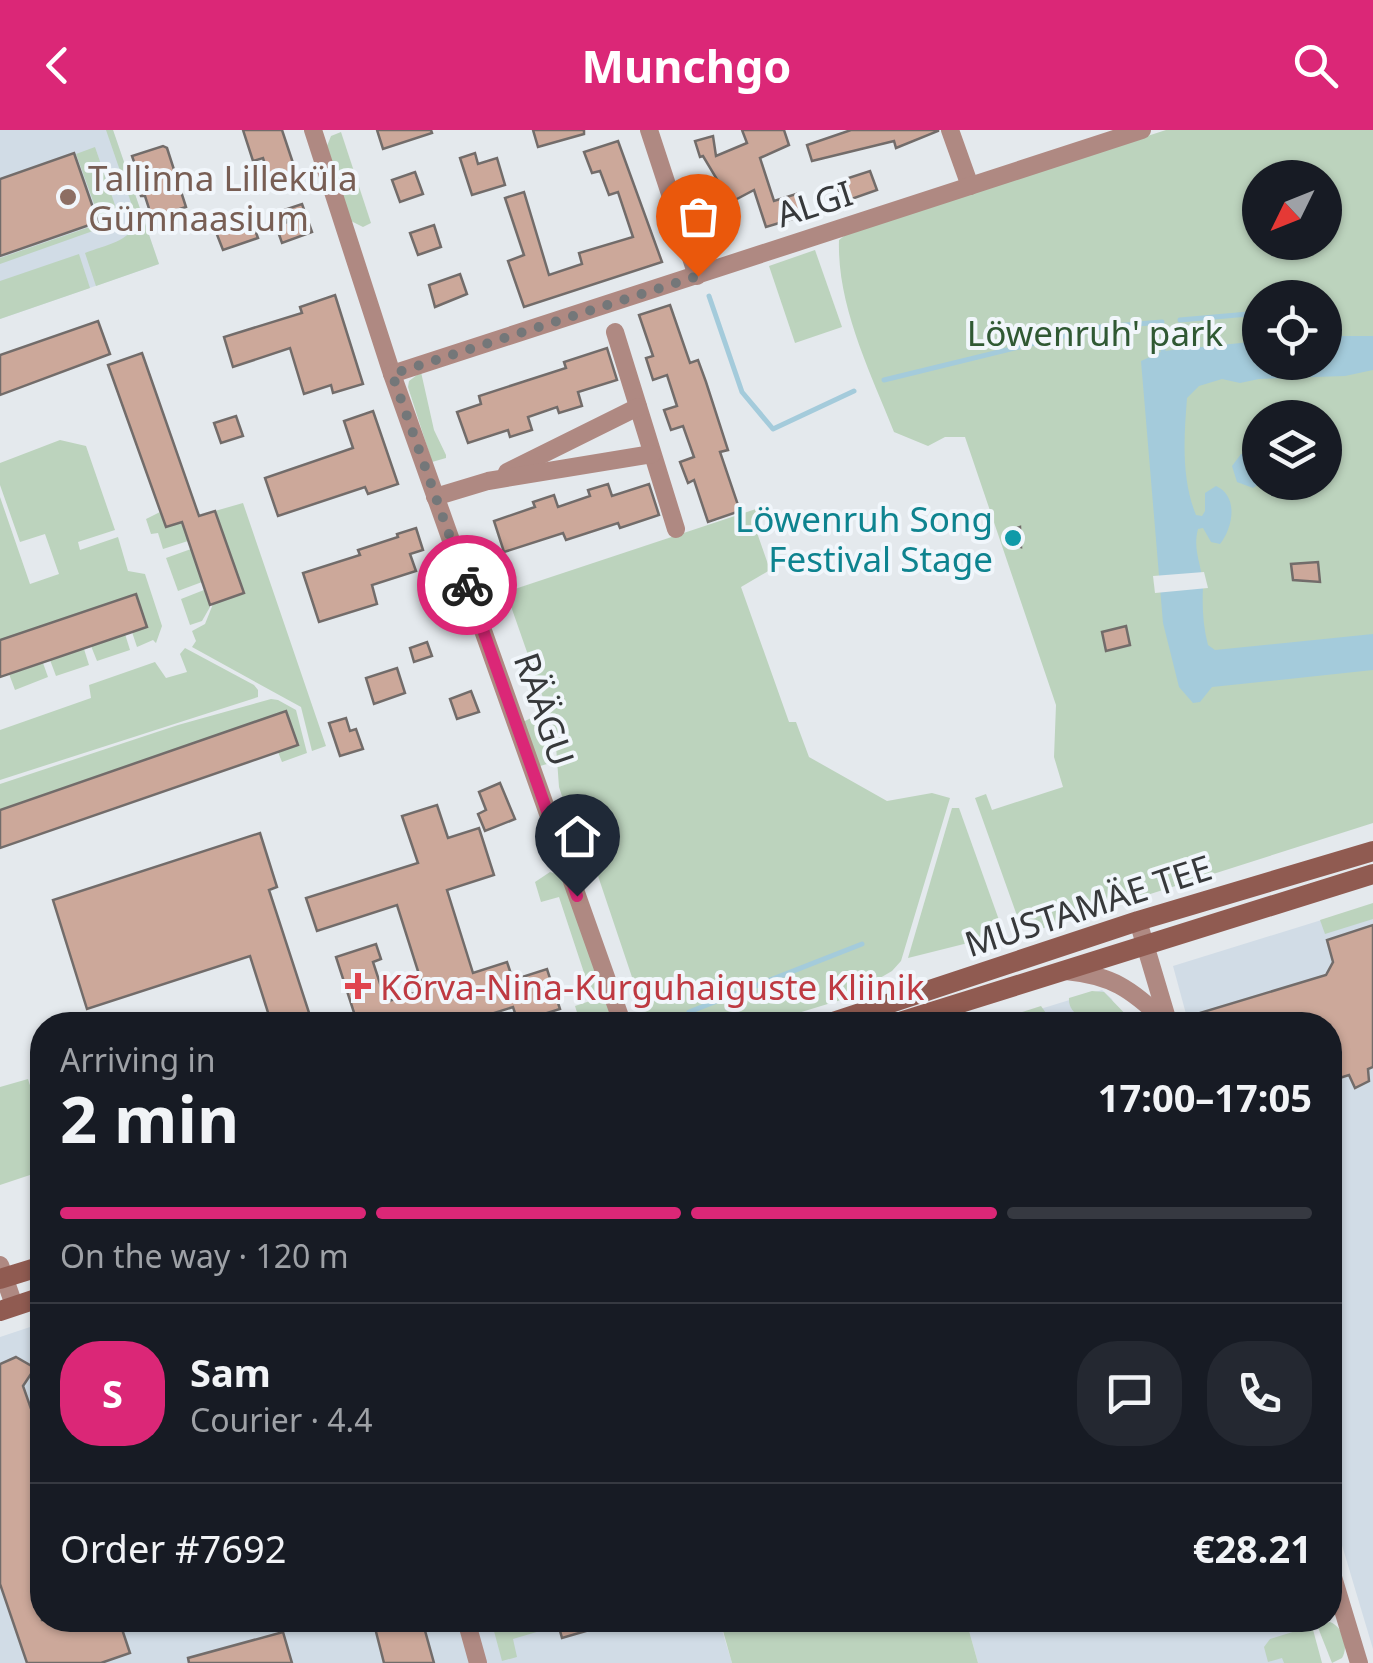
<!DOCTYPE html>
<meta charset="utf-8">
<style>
:root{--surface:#171b24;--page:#242831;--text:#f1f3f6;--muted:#9ea1a6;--line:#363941;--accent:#db2777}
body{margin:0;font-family:"Noto Sans",sans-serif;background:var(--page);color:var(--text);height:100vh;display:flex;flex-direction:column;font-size:38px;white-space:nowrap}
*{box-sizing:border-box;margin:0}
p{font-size:32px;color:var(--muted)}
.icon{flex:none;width:55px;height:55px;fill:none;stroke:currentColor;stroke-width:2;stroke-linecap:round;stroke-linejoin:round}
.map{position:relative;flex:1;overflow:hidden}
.drawer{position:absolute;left:30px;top:882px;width:1312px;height:620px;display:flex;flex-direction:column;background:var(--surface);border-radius:40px;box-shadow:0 2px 8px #0004}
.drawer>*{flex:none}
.needle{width:65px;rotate:227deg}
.tools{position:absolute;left:1242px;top:30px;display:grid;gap:20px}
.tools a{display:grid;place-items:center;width:100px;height:100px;border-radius:50%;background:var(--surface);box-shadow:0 2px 8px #0004;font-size:50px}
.pin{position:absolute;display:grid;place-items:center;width:85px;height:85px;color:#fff;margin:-102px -42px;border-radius:50% 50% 50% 0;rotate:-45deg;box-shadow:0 0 10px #0007}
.pin .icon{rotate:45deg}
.courier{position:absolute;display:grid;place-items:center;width:100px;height:100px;margin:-50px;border:8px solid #db2777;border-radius:50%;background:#fff;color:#222;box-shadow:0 2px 12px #0007}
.head em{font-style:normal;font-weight:700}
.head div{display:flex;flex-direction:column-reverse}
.head{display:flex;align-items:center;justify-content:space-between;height:170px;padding:0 30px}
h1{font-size:65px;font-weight:700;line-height:75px}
.bar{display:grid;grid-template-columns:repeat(4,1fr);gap:15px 10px;align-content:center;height:120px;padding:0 30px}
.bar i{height:12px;border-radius:8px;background:var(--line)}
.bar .selected{background:var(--accent)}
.bar p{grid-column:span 4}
.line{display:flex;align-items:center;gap:25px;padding:0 30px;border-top:2px solid var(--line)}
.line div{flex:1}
.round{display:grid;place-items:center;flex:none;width:105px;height:105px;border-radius:40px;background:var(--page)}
header{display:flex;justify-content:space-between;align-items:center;height:130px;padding:0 30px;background:var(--accent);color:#fff;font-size:45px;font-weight:700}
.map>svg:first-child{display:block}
</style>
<header><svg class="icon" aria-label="back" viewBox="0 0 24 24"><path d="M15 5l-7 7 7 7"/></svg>Munchgo<svg class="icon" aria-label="search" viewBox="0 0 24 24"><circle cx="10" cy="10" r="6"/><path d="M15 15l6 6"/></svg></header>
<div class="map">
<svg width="1373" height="1533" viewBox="0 0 1373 1533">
<rect width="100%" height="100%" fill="#e4e9ed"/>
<!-- built -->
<g fill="#d1dce6">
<polygon points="0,0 113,0 159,134 0,189"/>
<polygon points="1373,774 1373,1519 1330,1375 1330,895 1189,895 1173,836"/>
<polygon points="1102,860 1112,869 1119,895 988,895"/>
<polygon points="42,1193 42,1490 719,1490 732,1533 0,1533 0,1207"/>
<polygon points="966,1490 1296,1490 1309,1533 978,1533"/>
</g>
<!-- green -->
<g fill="#bcd3bd" fill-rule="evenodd">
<path d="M 106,0 L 113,0 L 159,134 L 96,156 L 85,123 C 105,115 131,112 137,90 Z"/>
<path d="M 1166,0 L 1373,0 L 1373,693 L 1034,801 L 1021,797 L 975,668 L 986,664 L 992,680 L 1063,657 L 1054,627 L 1056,575 L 965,307 L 945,307 L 928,316 L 894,302 C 870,241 837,176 839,110 L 848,103 ZM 1260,48 L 1325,48 L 1325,112 L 1260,112 ZM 1260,168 L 1325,168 L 1325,232 L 1260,232 ZM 1260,288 L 1325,288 L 1325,352 L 1260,352 Z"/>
<polygon points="341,2 371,93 363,97 351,91 327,16 331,6"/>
<polygon points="95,17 116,78 116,89 107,96 0,134 0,128 101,93 76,24"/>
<polygon points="815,120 842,197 795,213 769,136"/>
<polygon points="79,124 90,158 0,189 0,151"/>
<polygon points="421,242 434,300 446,325 446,328 432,332 408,257 409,251"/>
<polygon points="60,310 86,316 115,400 78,412 80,420 118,407 128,441 145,444 162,496 156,513 153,510 137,517 132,502 147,496 135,464 0,510 0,367 30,454 59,444 45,404 20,412 0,355 0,333"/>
<polygon points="243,373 326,616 312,621 301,577 192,517 196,511 192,501 205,494 213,474 244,462 215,381"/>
<polygon points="762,377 755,397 770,440 741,457 789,592 796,592 809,627 887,671 932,663 950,668 901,831 892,841 844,869 759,895 643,895 637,862 593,731 565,675 559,657 555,602 506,462"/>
<polygon points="160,382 166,397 182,392 188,411 163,419 158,403 151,404 146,389"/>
<polygon points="191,419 202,452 178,461 166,428"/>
<polygon points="204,460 210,477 202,491 190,495 181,469"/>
<polygon points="125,504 130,520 97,531 91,516"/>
<polygon points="185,518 254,555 258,560 258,567 0,650 0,600 91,568 89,555 155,532 166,548 187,542 180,524"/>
<polygon points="84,519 89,535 56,546 50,530"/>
<polygon points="43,533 48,547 15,560 9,544"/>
<polygon points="271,569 278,570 296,580 307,623 282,632 278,622 298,614 286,581 0,680 0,654 178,595"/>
<polygon points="539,584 548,614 547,634 540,636 523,592"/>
<polygon points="952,678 959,678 1004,804 908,828"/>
<polygon points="550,742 560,745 564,751 615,895 581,895 575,876 593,870 559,767 541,772 535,752"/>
<polygon points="1373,773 1373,789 1325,804 1320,790"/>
<path d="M 1092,861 L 1104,862 L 1136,895 L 1089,895 C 1080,887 1068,881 1069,868 Z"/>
<polygon points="1041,876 1048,886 1040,893 982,895"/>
<polygon points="28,949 42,994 42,1041 0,1055 0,957"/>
<polygon points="491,1490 538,1490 540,1501 513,1509 517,1527 502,1531"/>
<polygon points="720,1490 966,1490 978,1533 732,1533"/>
<path d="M 1330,1492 C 1343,1497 1349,1516 1342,1528 L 1332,1533 L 1317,1495 Z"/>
<polygon points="1312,1496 1322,1533 1284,1533 1282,1528 1268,1532 1264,1517 1270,1509"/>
</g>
<!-- water -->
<g fill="#a4cbdb">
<path d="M 1325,206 L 1373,206 L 1373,240 L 1345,246 L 1259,249 L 1240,253 L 1222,249 L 1199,256 L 1187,268 C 1184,307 1181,348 1196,385 L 1202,386 L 1205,381 L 1205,363 L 1216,356 C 1239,366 1233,398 1220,414 L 1211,412 L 1203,398 L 1198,399 C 1192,421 1203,437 1203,457 C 1202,476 1203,496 1208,515 L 1215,520 L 1373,504 L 1373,540 L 1212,557 L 1200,572 L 1193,573 L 1179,557 L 1163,493 L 1141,231 L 1163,221 L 1260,211 L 1260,232 L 1325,232 Z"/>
<polygon points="1241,324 1260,327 1259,354 1253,358 1237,352 1232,336"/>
</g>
<!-- pier -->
<polygon fill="#e4e9ed" points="1204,442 1208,458 1155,463 1153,446"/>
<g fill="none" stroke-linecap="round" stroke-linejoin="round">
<!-- stream -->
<g stroke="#a4cbdb" stroke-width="5">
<polyline points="709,166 742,262 773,299 854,261"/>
<polyline points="1180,190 1260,183"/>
<polyline points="1163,216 1163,221"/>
<polyline points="884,250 1101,197 1162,192"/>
<polyline points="689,882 862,814"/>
</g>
</g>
<!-- building -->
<g fill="#cca89a" stroke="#726c6a" stroke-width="2.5">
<polygon points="243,0 282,0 296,42 270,50 263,28 253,31"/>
<polygon points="377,0 431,0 432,3 383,19"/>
<polygon points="533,0 584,0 584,4 538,17"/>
<polygon points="742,0 784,0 789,15 760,28 774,71 796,64 803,86 766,97 754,60 716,80 719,88 706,93 691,52 703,48 706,55 718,51 703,26 700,27 695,11 713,6 716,26 747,13"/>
<polygon points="851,0 938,0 938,1 896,18 894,11 812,31 807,15"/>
<polygon points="618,11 662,132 524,177 508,131 524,125 505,68 524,62 549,145 582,134 579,123 633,107 618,62 609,65 600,41 592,43 584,22"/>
<polygon points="163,16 167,18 186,77 152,88 145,66 141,66 139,59 136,50 140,49 132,26"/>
<polygon points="74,23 98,92 0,126 0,49"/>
<polygon points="475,23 478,34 497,28 505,55 472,65 460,28"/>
<polygon points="870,41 877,60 843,72 836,52"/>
<polygon points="415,42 423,64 400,72 392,50"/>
<polygon points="302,74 312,102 282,113 276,96 288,92 284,80"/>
<polygon points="249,84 258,108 223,120 214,97"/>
<polygon points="434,95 441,117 418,125 410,103"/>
<polygon points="460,144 467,164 435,177 429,155"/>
<polygon points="335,165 363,254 333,263 331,255 304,264 290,218 233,237 224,207 302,183 300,177"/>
<polygon points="670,175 690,233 698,230 706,252 728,320 720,322 740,381 708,392 694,350 688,353 680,332 694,327 683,296 671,300 664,280 677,276 667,245 653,250 646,228 653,226 639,185"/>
<polygon points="98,191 110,224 0,265 0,225"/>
<polygon points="607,218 617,250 578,262 582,276 559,283 557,277 528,287 532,300 510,307 508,300 468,313 457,282 481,274 479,266 566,238 564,232"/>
<polygon points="142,223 199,386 215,381 244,463 210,475 182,392 166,397 108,235"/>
<polygon points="373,281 398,354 368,364 365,357 278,386 265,348 353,318 344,291"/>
<polygon points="236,286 243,306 221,313 214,293"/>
<polygon points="608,354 612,366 649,354 659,385 620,398 618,393 566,410 563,403 504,422 494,391 535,377 533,372 554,365 558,377 590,366 588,360"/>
<polygon points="1020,397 1021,417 1006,413 1006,402"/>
<polygon points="416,398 423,420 410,424 416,441 372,455 377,474 319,492 303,443 360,425 358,420 398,407 397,404"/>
<polygon points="1318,432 1320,452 1293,450 1291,434"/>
<polygon points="136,464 147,497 0,547 0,510"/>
<polygon points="1126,496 1130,515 1106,521 1102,502"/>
<polygon points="427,512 432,526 414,532 410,518"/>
<polygon points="397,538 405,563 374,574 366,548"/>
<polygon points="471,561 479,582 457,589 450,569"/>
<polygon points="286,581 298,615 0,718 0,680"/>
<polygon points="346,588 350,601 356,599 363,619 340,626 329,593"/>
<polygon points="500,653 515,689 485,701 478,684 486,680 479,662"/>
<polygon points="437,675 448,708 479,698 494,745 447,760 473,843 507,832 513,850 547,839 560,879 518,892 513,877 456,895 358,895 336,827 376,814 381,829 373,832 386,872 424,860 397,775 317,801 306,768 418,733 402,686"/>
<polygon points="260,703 277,757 269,760 313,895 272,895 250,826 87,879 53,770"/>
<polygon points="1373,795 1373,937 1368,939 1369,951 1355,958 1349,945 1330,951 1330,895 1181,895 1180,889 1326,845 1333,832 1327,810"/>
<polygon points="16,1227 35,1238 23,1256 42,1310 42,1490 119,1490 130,1523 101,1533 27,1533 0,1454 0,1234"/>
<polygon points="391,1490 422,1490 434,1533 384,1533 374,1494"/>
<polygon points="557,1490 610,1490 610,1494 562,1508"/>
<polygon points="283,1502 292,1533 189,1533 188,1528"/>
</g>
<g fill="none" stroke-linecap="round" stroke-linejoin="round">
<!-- street -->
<g stroke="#af8982" stroke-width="18">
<polyline points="313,0 392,244 623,895"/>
<polyline points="649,0 697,146"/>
<polyline points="950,0 970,56"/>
<polyline points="615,202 676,399"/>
<polyline points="392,244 1142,0"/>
<polyline points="507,342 638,277"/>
<polyline points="435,367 488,351 652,324"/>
<polyline points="1138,791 1169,895"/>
<path d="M 1066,841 C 1117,846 1131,861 1169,894"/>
<polyline points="0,1135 14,1175"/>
<polyline points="1330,1437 1359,1533"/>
<polyline points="466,1490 478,1533"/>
</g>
<!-- secondary -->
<g stroke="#905b51" stroke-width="20">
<polyline points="824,895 1138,791 1373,721"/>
<polyline points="890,895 1373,744"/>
<polyline points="0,1149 42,1136"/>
<polyline points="0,1181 42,1167"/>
</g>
</g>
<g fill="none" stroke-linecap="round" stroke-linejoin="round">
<!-- done -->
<polyline stroke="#747779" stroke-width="10" stroke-dasharray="0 18" points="467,455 392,244 698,146"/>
<!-- route -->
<polyline stroke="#db2777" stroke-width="12" points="467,455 577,766"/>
</g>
<!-- markers -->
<circle fill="#8d6e63" stroke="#f1f6fb" stroke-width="4" cx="68" cy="67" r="10"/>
<circle fill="#0f9aa8" stroke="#f1f6fb" stroke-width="4" cx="1013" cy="408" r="10"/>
<path fill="#e0444e" stroke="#f1f6fb" stroke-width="4" d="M353 841h10v10h10v10h-10v10h-10v-10h-10v-10h10z"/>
<g text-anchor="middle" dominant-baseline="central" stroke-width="8" stroke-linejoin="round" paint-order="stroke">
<!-- education labels -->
<g font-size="35" fill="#785e54" stroke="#f1f6fb" text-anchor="start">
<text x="88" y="47">Tallinna Lilleküla<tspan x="88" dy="40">Gümnaasium</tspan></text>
</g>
<!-- street labels -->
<g font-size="35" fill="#37393b" stroke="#f1f6fb">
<text transform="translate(814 73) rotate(-18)">ALGI</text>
<text transform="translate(545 579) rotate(71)">RÄÄGU</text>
<text transform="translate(1088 775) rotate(-18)">MUSTAMÄE TEE</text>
</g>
<!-- park labels -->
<g font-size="35" fill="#305933" stroke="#f1f6fb">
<text x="1095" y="202">Löwenruh' park</text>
</g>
<!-- culture labels -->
<g font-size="35" fill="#0d838f" stroke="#f1f6fb" text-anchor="end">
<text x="993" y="388">Löwenruh Song<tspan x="993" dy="40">Festival Stage</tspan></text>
</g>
<!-- health labels -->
<g font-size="35" fill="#be3a42" stroke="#f1f6fb" text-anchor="start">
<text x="380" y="856">Kõrva-Nina-Kurguhaiguste Kliinik</text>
</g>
</g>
</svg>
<div class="tools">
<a><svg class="needle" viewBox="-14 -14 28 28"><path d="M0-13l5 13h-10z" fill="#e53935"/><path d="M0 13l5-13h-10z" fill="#9ea1a6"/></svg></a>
<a><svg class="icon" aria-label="locate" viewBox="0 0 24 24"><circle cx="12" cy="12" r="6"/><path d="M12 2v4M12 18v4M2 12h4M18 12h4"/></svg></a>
<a><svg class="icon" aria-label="layers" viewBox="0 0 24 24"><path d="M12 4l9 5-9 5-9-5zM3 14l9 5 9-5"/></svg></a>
</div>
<div class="pin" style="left:698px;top:146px;background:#ea580c"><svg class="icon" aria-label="bag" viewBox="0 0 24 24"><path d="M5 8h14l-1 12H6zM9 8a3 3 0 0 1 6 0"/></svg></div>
<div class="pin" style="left:577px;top:766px;background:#1f2937"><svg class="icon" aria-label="home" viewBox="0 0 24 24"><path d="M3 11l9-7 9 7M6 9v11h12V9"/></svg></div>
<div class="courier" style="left:467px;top:455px"><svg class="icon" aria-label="bike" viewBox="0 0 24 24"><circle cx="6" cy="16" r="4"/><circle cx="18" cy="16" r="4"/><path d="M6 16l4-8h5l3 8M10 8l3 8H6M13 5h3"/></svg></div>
<section class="drawer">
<div class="head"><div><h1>2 min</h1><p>Arriving in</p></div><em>17:00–17:05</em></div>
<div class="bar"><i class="selected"></i><i class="selected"></i><i class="selected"></i><i></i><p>On the way · 120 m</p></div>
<div class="line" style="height:180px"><b class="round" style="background:var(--accent);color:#fff">S</b><div><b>Sam</b><p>Courier · 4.4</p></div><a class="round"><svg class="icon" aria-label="chat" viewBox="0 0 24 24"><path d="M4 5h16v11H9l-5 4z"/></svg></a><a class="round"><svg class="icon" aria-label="phone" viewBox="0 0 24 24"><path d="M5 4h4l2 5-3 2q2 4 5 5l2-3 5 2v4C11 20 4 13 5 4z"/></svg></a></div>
<div class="line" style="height:130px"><div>Order #7692</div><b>€28.21</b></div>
</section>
</div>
